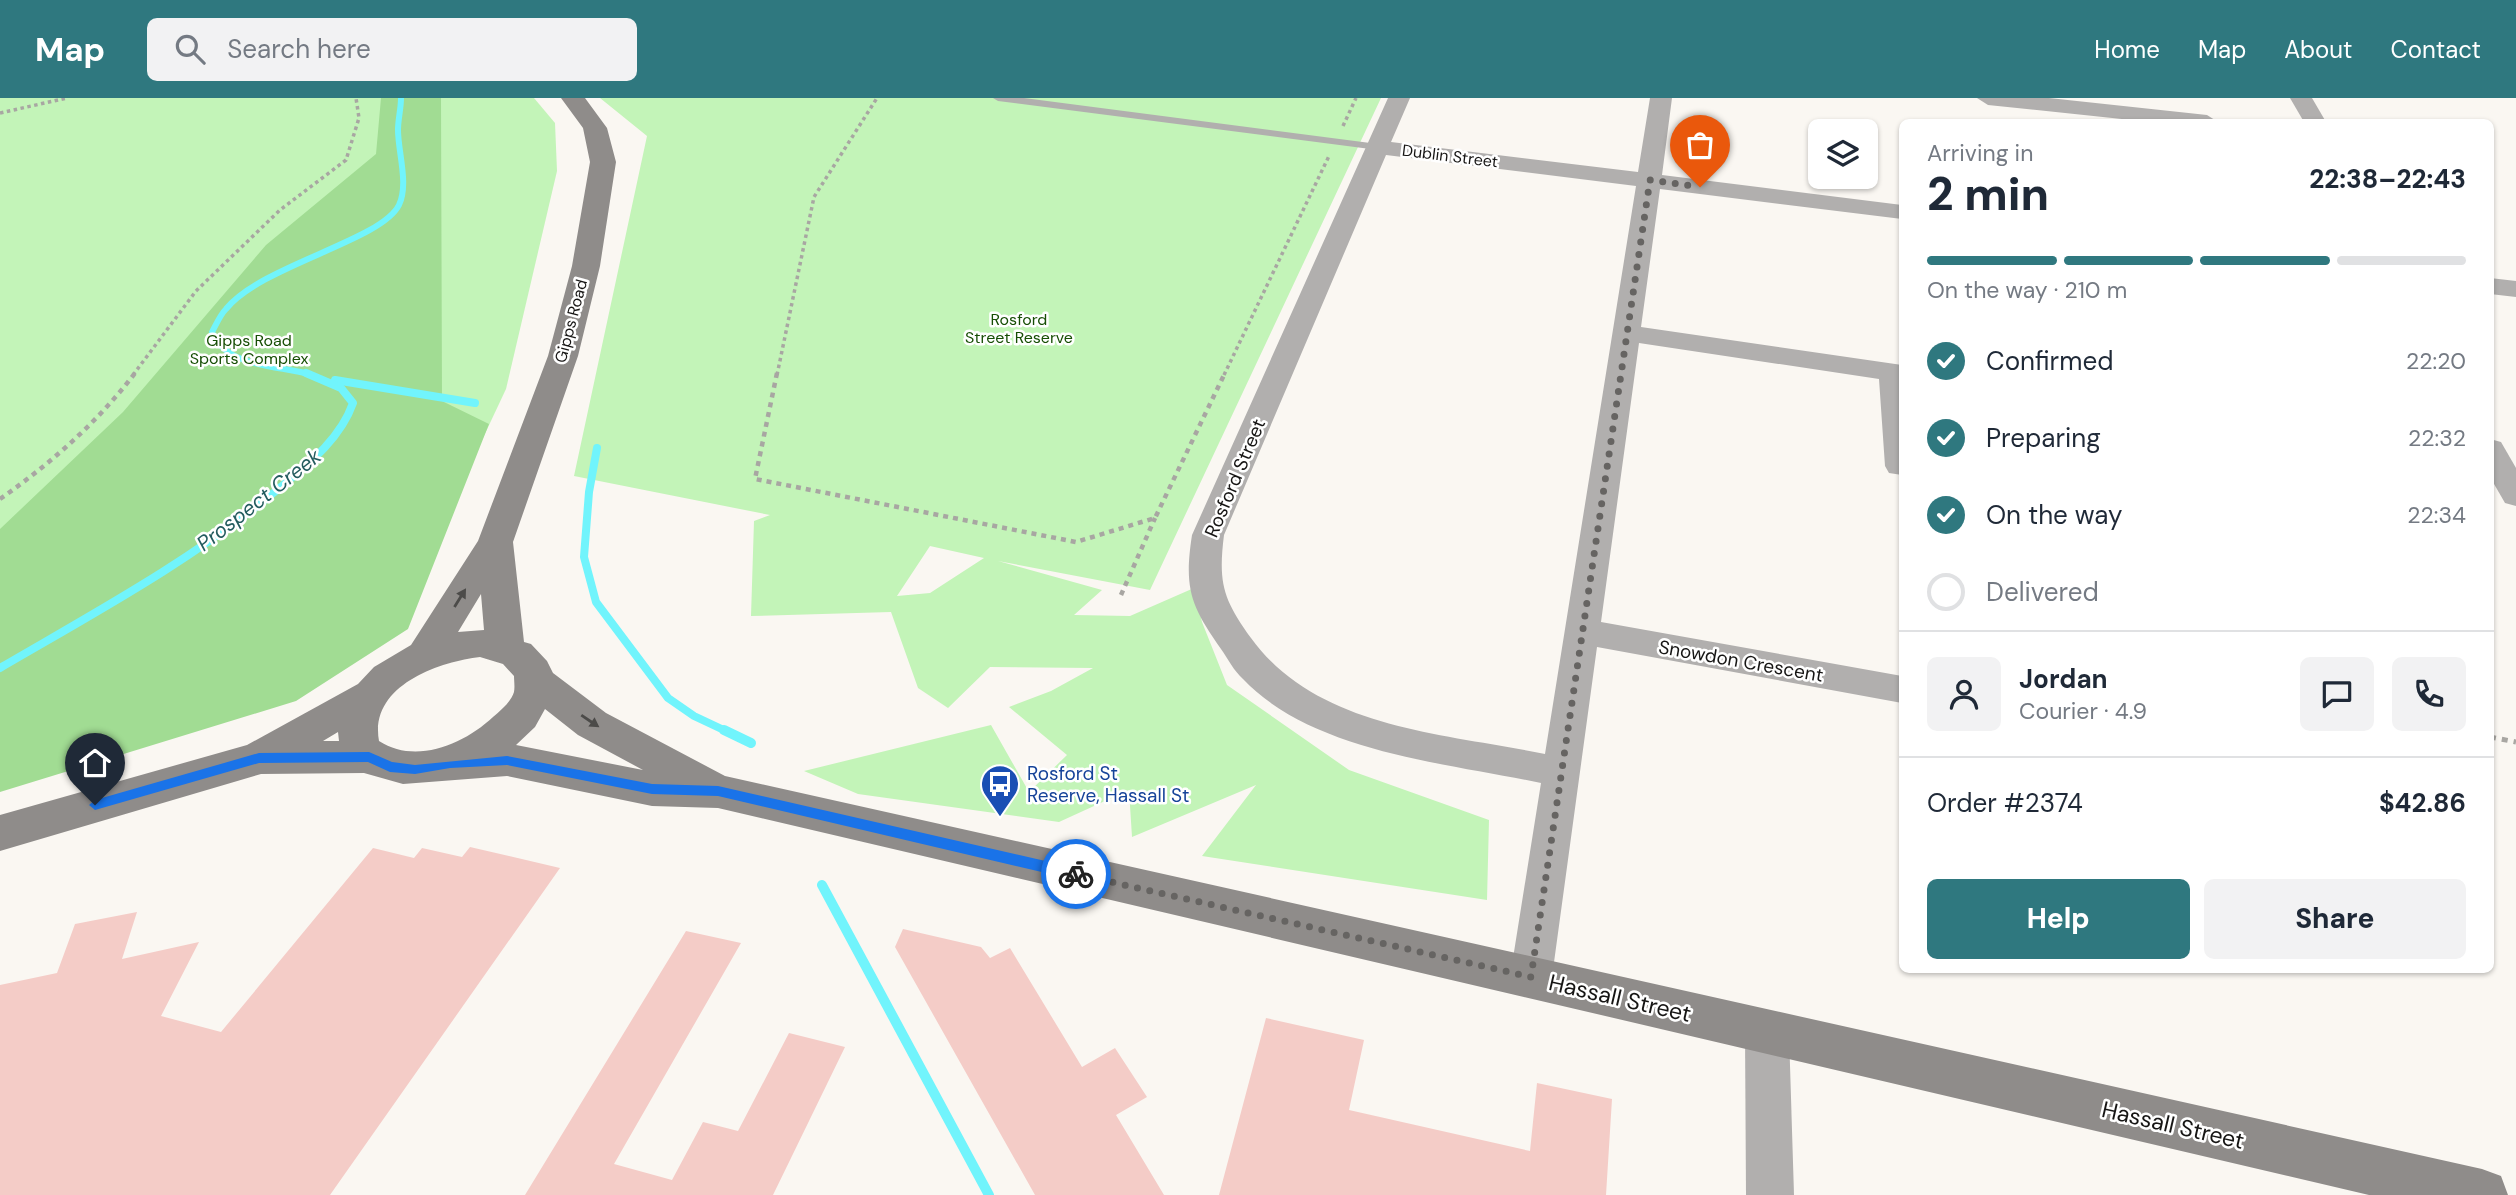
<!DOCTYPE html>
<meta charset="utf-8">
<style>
:root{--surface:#fff;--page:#f2f2f3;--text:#1f2937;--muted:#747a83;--line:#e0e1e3;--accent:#2f787f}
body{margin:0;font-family:"DM Sans",sans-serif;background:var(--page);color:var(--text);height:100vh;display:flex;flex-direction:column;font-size:26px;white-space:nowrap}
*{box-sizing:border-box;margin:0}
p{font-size:23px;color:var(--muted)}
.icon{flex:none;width:38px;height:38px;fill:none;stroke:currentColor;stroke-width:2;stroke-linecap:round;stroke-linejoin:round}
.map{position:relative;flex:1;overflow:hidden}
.drawer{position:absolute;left:1899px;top:21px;width:595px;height:854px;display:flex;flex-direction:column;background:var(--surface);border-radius:10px;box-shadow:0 2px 5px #0004}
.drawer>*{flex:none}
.controls{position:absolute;left:1808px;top:21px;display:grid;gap:14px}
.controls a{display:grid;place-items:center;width:70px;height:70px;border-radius:10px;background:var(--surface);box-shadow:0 2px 5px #0004;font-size:35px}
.pin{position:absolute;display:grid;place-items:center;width:60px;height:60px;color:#fff;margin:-72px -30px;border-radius:50% 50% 50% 0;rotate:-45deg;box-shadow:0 0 7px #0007}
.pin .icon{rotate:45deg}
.courier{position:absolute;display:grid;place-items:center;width:70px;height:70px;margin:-35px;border:5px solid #1a73e8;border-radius:50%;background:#fff;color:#222;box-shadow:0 2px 9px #0007}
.headline em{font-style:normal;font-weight:800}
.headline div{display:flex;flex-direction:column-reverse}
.headline{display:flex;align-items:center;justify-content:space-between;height:119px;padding:0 28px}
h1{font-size:46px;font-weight:800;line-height:52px}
.bar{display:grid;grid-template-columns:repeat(4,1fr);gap:10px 7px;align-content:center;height:84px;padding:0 28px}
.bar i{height:9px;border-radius:5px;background:var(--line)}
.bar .current{background:var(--accent)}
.bar p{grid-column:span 4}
.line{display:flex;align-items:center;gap:18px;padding:0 28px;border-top:2px solid var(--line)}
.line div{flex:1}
.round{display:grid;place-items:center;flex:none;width:74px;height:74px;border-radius:10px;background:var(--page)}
ol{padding:0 28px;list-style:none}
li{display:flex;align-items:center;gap:21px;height:77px}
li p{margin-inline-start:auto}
li .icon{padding:7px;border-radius:50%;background:var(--accent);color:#fff;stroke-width:4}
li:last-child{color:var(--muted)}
li i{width:38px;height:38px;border:4px solid var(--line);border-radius:50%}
.button{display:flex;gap:14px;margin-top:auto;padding:14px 28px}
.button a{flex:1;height:80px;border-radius:10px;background:var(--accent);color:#fff;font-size:28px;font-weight:800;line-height:80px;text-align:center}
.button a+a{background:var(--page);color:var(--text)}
header{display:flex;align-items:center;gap:42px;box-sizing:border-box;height:98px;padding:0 35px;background:var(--accent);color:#fff}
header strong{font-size:33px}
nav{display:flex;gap:38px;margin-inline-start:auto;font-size:24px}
.search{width:490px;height:63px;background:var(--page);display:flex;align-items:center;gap:18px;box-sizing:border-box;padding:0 24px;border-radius:10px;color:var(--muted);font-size:26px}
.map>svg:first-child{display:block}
</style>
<header>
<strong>Map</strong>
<div class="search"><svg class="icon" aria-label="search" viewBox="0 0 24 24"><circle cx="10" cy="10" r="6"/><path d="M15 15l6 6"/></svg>Search here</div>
<nav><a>Home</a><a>Map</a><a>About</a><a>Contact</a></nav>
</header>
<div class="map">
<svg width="2516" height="1097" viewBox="0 0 2516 1097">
<rect width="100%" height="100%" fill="#faf7f2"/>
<!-- green -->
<g fill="#c3f4b8" fill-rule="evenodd">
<polygon points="0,0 534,0 555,25 557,73 506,291 396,525 0,647"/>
<path d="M 600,0 L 1381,0 L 1150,492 L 998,463 L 1102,492 L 1074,517 L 1130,518 L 1194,490 L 1202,524 L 1227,587 L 1349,672 L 1489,722 L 1487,802 L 1202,758 L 1256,687 L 1132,739 L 1129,692 L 1059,724 L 858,696 L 804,673 L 991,627 L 1029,694 L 1067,657 L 1009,609 L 1051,593 L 1093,570 L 990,569 L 948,610 L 918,590 L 891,514 L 751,518 L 754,423 L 770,417 L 574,378 L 647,38 ZM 930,448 L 984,460 L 930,495 L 897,498 Z"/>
</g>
<!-- forest -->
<polygon fill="#a1dc93" points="381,0 441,0 442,303 489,326 408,531 296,603 0,694 0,431 123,314 266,147 376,56"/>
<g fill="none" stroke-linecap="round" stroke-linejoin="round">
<!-- stream-far2 -->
<path stroke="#71f4fc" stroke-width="6" d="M 312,277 C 279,267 226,270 212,234 C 216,227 220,217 226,211 C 262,167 381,143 399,107 C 409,86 398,54 398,32 C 398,21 401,11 401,0"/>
<!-- stream-far1 -->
<g stroke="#71f4fc" stroke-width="8">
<polyline points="335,282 475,305"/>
<polyline points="597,350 589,394 584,459 596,504 668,600 694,618 728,634"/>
<path d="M 0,570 C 96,514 191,463 277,392 C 307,367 340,342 353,305 L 341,290 L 306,275"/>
</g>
<!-- stream -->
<g stroke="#71f4fc" stroke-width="10">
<polyline points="724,632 751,645"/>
<polyline points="822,787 989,1097"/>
</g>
</g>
<!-- building -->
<g fill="#f4ccc7">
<polygon points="470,749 560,770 330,1097 0,1097 0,887 57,875 75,826 137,814 122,861 199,844 161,918 221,934 373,750 414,760 422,750 462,759"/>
<polygon points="903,831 981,849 990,860 1010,850 1082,969 1115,950 1147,999 1116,1017 1164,1097 1035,1097 895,849"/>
<polygon points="686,833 741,845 614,1066 672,1082 703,1024 738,1033 789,935 845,949 773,1097 525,1097"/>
<polygon points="1266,920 1364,942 1349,1012 1530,1053 1537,985 1612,1001 1606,1097 1219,1097"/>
</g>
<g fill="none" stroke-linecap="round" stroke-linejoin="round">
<!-- path-far2 -->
<g stroke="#a8a6a2" stroke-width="3.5" stroke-dasharray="3.5 3.5" stroke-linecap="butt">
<polyline points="0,15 67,0"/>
<polyline points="1343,28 1356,0"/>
<polyline points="133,277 196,193 280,112 346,62 359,20 356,0"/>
<polyline points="777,277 814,99 877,0"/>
<polyline points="1224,277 1329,58"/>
</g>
<!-- path-far1 -->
<g stroke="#a8a6a2" stroke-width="4.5" stroke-dasharray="5 5" stroke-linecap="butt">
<polyline points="777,275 755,381 1076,444 1155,420 1225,275"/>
<path d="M 0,401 C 50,366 98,324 135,275"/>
<polyline points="1121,497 1155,420"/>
</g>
<!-- path -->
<polyline stroke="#a8a6a2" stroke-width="5" stroke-dasharray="6 6" stroke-linecap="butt" points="2490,639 2516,644"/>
<!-- service -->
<polygon fill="#b1afae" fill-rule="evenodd" points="993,0 1024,0 1378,46 1384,49 1378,52 998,3"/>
<!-- minor -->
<g fill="#b1afae" fill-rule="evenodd">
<path d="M 1388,0 L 1410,0 L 1391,44 L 1638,74 L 1650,0 L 1672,0 L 1662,77 L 1902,107 L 1902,121 L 1660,91 L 1641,229 L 1902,267 L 1902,377 L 1889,375 L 1885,368 L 1879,281 L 1639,245 L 1601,524 L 1902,578 L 1902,605 L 1597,549 L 1552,879 L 1546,893 L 1531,898 L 1516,893 L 1510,879 L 1541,685 C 1446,665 1312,654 1243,581 C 1234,573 1228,561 1221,551 C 1190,507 1184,490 1192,437 ZM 1386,57 L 1636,88 L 1545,656 C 1443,635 1317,631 1251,540 C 1223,501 1218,485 1224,437 Z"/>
<polygon points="1977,0 2049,0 2207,17 2218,24 2150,24 1988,7"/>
<polygon points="2290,0 2312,0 2326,24 2304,24"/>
<polygon points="2490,180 2516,183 2516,199 2490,196"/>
<polygon points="2490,341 2501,344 2516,370 2516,408 2505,405 2490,379"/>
<polygon points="1767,915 1783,921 1789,935 1794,1097 1746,1097 1745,935 1751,921"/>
</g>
<!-- secondary -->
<path fill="#8f8c8a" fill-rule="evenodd" d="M 561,0 L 585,0 L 607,30 L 616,64 L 600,168 L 578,258 L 513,444 L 524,544 L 531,546 L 547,563 L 553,575 L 606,615 L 725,678 L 2482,1071 L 2501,1078 L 2508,1097 L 2369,1097 L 718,710 L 652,708 L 507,678 L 403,686 L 364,675 L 261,676 L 0,753 L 0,717 L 247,647 L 358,586 L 374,569 L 411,547 L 478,443 L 548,258 L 572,168 L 590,64 L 583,30 ZM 481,496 L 484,532 L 458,534 ZM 480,559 L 503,566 L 514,578 C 514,582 515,589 514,594 C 511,604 501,612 493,619 C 464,646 416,667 379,643 C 369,588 438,564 480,559 ZM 545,611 L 578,637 L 643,672 L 516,647 L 535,629 ZM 338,634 L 339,643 L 323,643 Z"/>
</g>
<!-- one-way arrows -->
<defs><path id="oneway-solid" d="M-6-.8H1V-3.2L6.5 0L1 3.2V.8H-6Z" transform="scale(1.75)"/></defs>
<g fill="#4c4b49">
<use href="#oneway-solid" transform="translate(460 500) rotate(-58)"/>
<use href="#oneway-solid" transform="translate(590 623) rotate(34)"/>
</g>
<!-- route -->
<polygon fill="#1a73e8" points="369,654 392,664 415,667 507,658 652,686 718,688 1076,770 1082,776 1076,782 718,698 652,696 507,667 450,670 415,676 390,674 368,664 259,665 95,712 89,707 95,702 259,655"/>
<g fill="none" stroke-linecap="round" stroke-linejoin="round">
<!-- done -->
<polyline stroke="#666462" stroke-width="7" stroke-dasharray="0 12.6" points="1076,776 1531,879 1650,82 1700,89"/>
</g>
<!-- icons -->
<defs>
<symbol id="bus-pin" viewBox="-11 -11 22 30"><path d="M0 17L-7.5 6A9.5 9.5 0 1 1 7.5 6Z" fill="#1a4fb4" stroke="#fff"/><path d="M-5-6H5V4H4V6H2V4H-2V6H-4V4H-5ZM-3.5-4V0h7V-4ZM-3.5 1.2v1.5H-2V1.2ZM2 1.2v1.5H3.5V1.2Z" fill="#fff"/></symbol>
</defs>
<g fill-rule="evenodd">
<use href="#bus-pin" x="978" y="664" width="44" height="60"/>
</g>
<g text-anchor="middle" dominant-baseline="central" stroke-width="5" stroke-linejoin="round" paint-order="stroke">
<!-- far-street labels -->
<g font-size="16" fill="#161514" stroke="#fff">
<text transform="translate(1450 58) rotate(7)">Dublin Street</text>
<text transform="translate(571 223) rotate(-75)">Gipps Road</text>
</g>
<!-- far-park labels -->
<g font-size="16" fill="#164e04" stroke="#fff">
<text x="1019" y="221">Rosford<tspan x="1019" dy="18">Street Reserve</tspan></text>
<text x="249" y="242">Gipps Road<tspan x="249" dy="18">Sports Complex</tspan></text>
</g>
<!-- street labels -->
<g font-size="19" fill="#161514" stroke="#fff">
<text transform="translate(1235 380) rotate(-67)">Rosford Street</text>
<text transform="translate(1741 563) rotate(10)">Snowdon Crescent</text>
</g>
<!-- transit labels -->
<g font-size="19" fill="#164399" stroke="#fff" text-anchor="start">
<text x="1027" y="675">Rosford St<tspan x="1027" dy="22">Reserve, Hassall St</tspan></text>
</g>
<!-- water labels -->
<g font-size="21" font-style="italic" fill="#245c5f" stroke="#fff">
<text transform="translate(259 402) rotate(-38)">Prospect Creek</text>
</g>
<!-- near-street labels -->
<g font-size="23" fill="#161514" stroke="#fff">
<text transform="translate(1620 900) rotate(13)">Hassall Street</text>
<text transform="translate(2173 1027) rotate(13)">Hassall Street</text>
</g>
</g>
</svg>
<div class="controls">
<a><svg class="icon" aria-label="layers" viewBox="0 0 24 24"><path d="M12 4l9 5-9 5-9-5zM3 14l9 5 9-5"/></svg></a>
</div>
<div class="pin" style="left:1700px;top:89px;background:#ea580c"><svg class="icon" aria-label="bag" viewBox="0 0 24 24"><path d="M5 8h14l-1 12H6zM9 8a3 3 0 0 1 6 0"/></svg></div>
<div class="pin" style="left:95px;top:707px;background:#1f2937"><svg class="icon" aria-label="home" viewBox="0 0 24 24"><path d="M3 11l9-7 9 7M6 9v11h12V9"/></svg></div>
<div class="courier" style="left:1076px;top:776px"><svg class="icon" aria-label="bike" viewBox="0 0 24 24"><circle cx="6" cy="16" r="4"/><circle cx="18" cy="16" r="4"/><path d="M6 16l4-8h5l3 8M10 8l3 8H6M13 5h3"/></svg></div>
<section class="drawer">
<div class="headline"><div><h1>2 min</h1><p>Arriving in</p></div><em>22:38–22:43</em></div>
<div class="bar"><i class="current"></i><i class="current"></i><i class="current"></i><i></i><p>On the way · 210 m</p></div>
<ol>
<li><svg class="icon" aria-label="check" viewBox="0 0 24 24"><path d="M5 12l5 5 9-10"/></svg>Confirmed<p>22:20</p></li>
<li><svg class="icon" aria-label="check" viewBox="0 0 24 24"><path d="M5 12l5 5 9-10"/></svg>Preparing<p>22:32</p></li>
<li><svg class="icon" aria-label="check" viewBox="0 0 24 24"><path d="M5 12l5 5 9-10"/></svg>On the way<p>22:34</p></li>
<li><i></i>Delivered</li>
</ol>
<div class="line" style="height:126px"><a class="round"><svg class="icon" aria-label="person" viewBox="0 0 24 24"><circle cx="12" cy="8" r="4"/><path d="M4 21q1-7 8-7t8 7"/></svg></a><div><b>Jordan</b><p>Courier · 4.9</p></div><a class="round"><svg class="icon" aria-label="chat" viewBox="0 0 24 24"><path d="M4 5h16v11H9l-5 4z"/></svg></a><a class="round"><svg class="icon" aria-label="phone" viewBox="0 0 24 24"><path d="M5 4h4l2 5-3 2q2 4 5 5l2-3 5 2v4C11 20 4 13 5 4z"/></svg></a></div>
<div class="line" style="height:91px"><div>Order #2374</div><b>$42.86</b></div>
<div class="button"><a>Help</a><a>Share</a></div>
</section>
</div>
